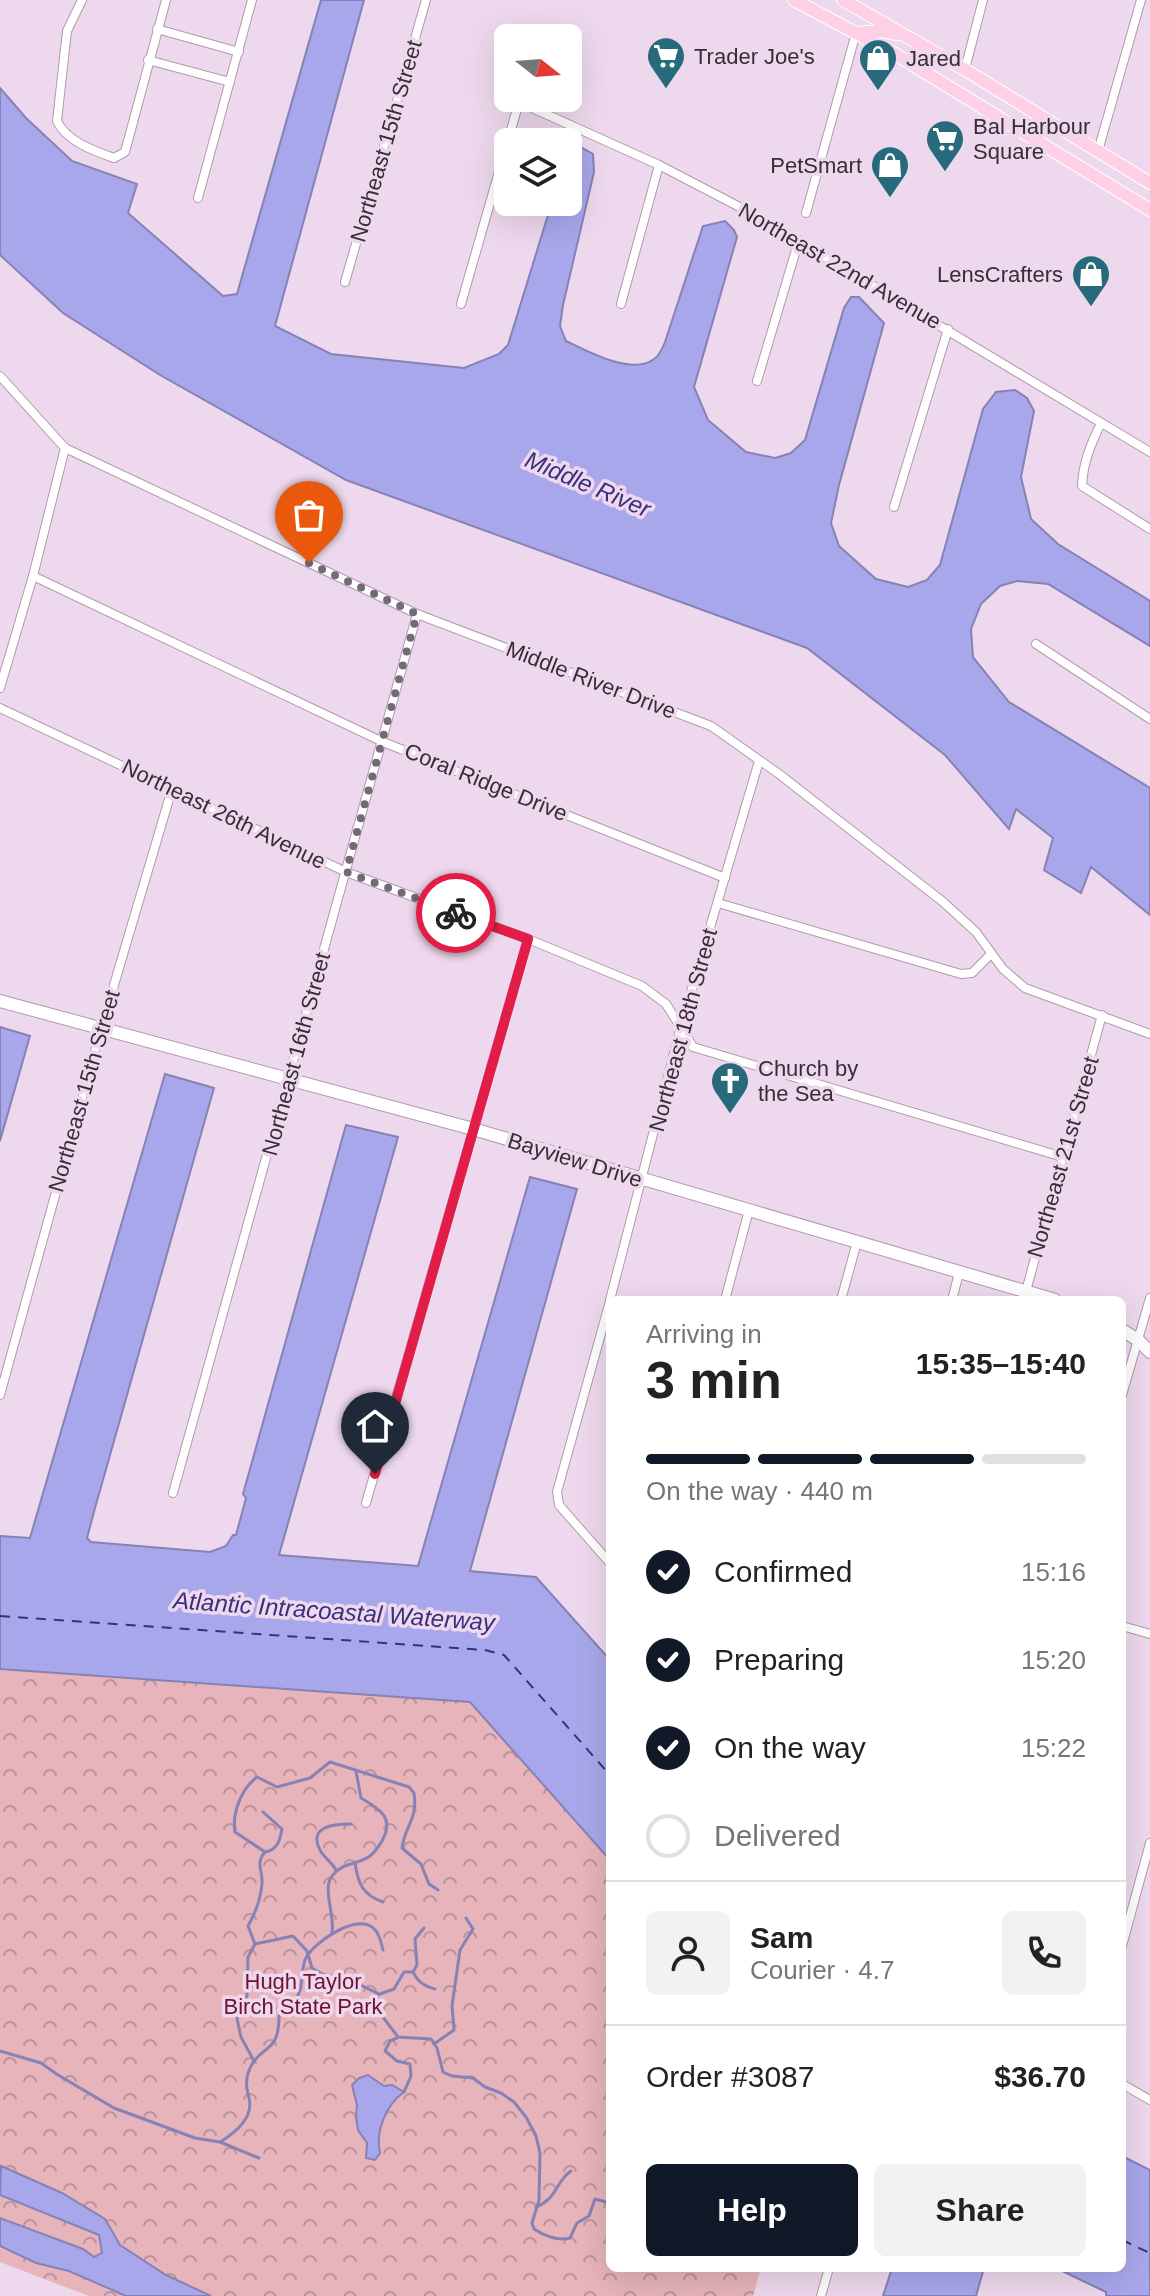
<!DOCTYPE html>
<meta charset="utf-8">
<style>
:root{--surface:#fff;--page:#f2f2f2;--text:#222;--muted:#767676;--line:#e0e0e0;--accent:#111827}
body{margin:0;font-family:Arial,sans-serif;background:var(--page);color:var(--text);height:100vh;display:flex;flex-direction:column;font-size:30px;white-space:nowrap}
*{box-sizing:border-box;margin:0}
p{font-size:26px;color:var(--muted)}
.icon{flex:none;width:44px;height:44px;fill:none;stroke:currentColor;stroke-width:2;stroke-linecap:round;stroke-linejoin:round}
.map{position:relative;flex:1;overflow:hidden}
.side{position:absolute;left:606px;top:1296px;width:520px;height:976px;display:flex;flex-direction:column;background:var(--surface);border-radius:12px;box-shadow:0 8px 32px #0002}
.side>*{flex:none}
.needle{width:52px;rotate:107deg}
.controls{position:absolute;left:494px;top:24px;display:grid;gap:16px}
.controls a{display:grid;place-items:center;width:88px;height:88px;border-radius:12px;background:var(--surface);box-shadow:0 8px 32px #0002;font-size:40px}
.pin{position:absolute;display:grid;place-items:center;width:68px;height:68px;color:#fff;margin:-82px -34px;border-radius:50% 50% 50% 0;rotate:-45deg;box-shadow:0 0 8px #0007}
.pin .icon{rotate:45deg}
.courier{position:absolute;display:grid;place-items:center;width:80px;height:80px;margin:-40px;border:6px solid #e11d48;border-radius:50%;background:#fff;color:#222;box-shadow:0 2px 10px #0007}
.head em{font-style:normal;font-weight:800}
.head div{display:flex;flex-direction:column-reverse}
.head{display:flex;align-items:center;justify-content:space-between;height:136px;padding:0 40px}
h1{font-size:52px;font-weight:800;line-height:60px}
.bar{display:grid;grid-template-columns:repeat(4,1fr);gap:12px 8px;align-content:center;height:96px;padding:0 40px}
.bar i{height:10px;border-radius:6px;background:var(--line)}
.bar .selected{background:var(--accent)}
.bar p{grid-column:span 4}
.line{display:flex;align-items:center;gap:20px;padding:0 40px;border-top:2px solid var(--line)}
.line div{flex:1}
.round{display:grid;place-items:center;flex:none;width:84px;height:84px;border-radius:12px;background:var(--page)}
ol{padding:0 40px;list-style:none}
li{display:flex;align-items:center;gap:24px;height:88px}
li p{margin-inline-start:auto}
li .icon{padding:8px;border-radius:50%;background:var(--accent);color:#fff;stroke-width:4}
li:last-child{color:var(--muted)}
li i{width:44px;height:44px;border:4px solid var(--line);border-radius:50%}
.action{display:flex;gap:16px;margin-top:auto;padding:16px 40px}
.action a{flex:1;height:92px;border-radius:12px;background:var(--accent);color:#fff;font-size:32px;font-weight:800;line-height:92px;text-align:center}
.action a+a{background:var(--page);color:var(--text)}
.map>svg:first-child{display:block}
</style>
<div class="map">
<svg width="1150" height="2296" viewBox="0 0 1150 2296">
<defs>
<pattern id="park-crowns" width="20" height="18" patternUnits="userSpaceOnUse" patternTransform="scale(2)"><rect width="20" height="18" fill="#e6b4ba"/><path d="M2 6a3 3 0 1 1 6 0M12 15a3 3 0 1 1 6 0" fill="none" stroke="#bb9398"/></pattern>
</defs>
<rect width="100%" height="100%" fill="#eed8ed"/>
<!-- park -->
<polygon fill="url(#park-crowns)" points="0,1668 470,1702 610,1860 610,2268 761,2268 753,2296 89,2296 0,2262"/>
<!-- water -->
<g fill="#a8a7eb" stroke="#8682b5" stroke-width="2">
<path d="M 321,0 L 364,0 L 275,326 L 331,354 L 464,368 L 499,354 L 508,345 L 552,202 L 568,202 L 568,152 L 577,145 L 593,154 L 594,172 L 563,305 L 560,326 L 566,341 C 587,351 632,376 654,359 C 659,356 663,347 665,342 L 703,226 L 725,221 L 734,230 L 737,237 L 694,387 L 708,420 L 746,452 L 775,458 L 791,453 L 805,440 L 844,308 L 851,297 L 859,297 L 884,323 L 839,485 L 831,523 L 839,546 L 876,579 L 908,587 L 927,580 L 940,565 L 983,409 L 996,392 L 1015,390 L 1027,398 L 1034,411 L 1021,477 L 1031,519 L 1058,544 L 1150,601 L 1150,646 L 1048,584 L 1017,581 L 1000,586 L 981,604 L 971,629 L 973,657 L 1009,702 L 1150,788 L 1150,915 L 1091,867 L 1081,893 L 1044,870 L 1053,838 L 1016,809 L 1009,829 L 945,755 L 807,648 L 346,480 L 160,375 L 63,313 L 0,255 L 0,88 L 26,118 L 72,161 L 137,184 L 128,213 L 223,296 L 237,294 Z"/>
<polygon points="0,1027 30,1036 0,1141"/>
<polygon points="165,1074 214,1088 95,1508 87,1538 91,1542 210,1552 226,1546 233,1535 236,1535 246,1498 243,1494 346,1125 398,1137 279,1555 418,1566 530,1177 577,1189 470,1571 536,1577 610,1660 610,1860 470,1702 0,1669 0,1536 30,1538"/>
<path d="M 368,2075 L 384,2086 L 392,2085 L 404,2092 C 386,2105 375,2131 380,2153 L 375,2160 L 366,2158 L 367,2143 L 358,2130 L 356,2117 L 357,2105 L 352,2085 L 359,2078 Z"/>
<polygon points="1122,2156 1150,2170 1150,2296 1106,2296 1106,2292 1056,2268 1122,2268"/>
<polygon points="1,2166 62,2193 105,2219 120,2245 166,2275 211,2296 126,2296 69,2271 36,2263 0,2246 0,2218 83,2249 94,2257 102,2253 99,2235 0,2195"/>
<polygon points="892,2268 984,2268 976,2296 883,2296"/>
</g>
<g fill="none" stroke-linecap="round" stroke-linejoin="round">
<!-- stream -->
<g stroke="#8682b5" stroke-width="3">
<path d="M 263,1812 L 282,1829 C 280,1840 278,1849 266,1852"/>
<path d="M 355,1863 C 358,1884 363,1895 383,1902"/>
<path d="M 336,1870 C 332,1862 323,1857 320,1850 C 308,1826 334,1824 351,1824"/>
<path d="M 332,1932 C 335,1914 322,1889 332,1876 C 342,1862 358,1865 370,1856 C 375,1852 379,1846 382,1841 C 395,1818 380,1809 361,1798 L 356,1771"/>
<path d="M 255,1944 L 248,1926 C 256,1912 261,1899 262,1883 C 263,1871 255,1863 265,1852 L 235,1832 C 232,1813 241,1789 257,1777 L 277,1787 L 310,1778 L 330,1762 L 409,1787 L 414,1793 C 418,1820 405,1825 402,1848 L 421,1864 L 429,1884 L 438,1890"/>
<polyline points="413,1972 417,1965 415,1939 424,1928"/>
<path d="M 377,1995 L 394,1989 L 404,1972 L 413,1972 C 418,1982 424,1986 435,1989"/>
<polyline points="397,2038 390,2041 385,2051 397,2061 410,2064 411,2076 404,2092"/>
<polyline points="434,2044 454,2030 452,2006 460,1950 473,1929 466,1918"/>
<polyline points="0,2051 41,2063 58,2075 114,2108 195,2138 220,2142 259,2158"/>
<path d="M 254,2061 L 241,2037 L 237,2019 L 247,1996 L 248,1957 L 255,1944 L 293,1936 L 307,1951 L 312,1968 L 322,1974 L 346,1978 L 377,1993 L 379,2012 L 398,2037 L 431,2039 L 437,2048 L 443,2072 L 452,2076 L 473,2078 L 485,2087 L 501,2093 L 514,2102 L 526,2117 L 536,2136 L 540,2153 L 539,2200 L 532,2223 L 534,2229 C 544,2236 558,2241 570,2238 L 577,2223 L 589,2216 L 595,2199 L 610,2203"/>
<path d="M 220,2142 C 235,2133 254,2118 249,2098 C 246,2087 245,2079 250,2068 C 261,2044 279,2055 279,2016 C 286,2008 296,2003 299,1993 C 304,1982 300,1966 307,1956 C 317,1941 354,1915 372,1927 C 379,1932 381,1942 383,1950"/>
<path d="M 536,2207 C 558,2198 555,2182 571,2171"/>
</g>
<!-- ferry -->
<g stroke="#39307d" stroke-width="2" stroke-dasharray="10 8" stroke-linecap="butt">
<polyline points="0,1616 485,1650 504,1655 610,1775"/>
<polyline points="1122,2240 1150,2253"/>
</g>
<defs>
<g id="street">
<path d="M 82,0 L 67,31 L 57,121 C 66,141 94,151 114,158 L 125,152 L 166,0"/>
<polyline points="157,29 239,52"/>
<polyline points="148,60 230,82"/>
<polyline points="965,69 983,0"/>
<polyline points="1098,151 1141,0"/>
<polyline points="198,198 252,0"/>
<polyline points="806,213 856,33"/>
<polyline points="345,282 426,0"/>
<polyline points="461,304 519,102 659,165 755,215 1150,452"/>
<polyline points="621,304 659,165"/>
<polyline points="0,376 65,448 417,614 711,726 779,774 942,901 976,932 1003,969 1025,988 1150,1034"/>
<polyline points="757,381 799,240"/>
<path d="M 1101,423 C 1091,444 1083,462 1082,486 L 1150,529"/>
<polyline points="894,507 948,329"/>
<polyline points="33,576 383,742 725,878"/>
<polyline points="1036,644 1150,719"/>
<polyline points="0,688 33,576 65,448"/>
<polyline points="0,708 346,872 528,939 642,986 666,1004 693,1047 1063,1157"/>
<polyline points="718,903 961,974 972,973 990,955"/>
<polyline points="610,1300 681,1026 759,761"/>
<polyline points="725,1300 749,1210"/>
<polyline points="841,1300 857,1242"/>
<polyline points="952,1300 959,1273"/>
<polyline points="1027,1300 1026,1291 1102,1015"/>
<polyline points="610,1301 557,1492 559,1505 610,1563"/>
<polyline points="0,1395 101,1029 172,789"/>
<polyline points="1122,1395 1150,1298"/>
<polyline points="173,1493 417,614"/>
<polyline points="366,1503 528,939"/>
<polyline points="1122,1626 1150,1634"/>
<polyline points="1122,1946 1150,1843"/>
<polyline points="1122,2084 1150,2100"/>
<polyline points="821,2296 829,2268"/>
</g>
<g id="secondary">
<polyline points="0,1001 473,1129 1055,1300"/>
<polyline points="1122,1330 1138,1340 1150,1352"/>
</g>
<g id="primary">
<polyline points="794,0 895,54 1150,210"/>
<polyline points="843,0 967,71 1150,183"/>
<polyline points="856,33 880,31 897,34"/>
</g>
</defs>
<!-- street casing -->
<use href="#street" stroke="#af9aae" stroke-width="10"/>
<!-- secondary casing -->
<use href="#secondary" stroke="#af9aae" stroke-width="14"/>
<!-- primary casing -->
<use href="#primary" stroke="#fff" stroke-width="14"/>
<!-- street -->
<use href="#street" stroke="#fff" stroke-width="8"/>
<!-- secondary -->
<use href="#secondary" stroke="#fff" stroke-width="12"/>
<!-- primary -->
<use href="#primary" stroke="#fed0e6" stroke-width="12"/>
</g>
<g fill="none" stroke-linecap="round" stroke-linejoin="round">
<!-- done -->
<polyline stroke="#766976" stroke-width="8" stroke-dasharray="0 14.4" points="309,563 417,614 346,872 456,913"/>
<!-- route -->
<polyline stroke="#e11d48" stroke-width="10" points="375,1474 528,939 456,913"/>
</g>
<!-- icons -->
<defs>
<symbol id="supermarket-pin" viewBox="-11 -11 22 30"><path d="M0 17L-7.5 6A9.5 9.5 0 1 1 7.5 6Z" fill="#276a7c" stroke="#eed8ed"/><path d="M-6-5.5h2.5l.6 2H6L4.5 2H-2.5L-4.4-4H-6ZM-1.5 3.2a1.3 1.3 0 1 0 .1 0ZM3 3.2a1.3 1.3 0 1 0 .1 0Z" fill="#fff"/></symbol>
<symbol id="shop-pin" viewBox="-11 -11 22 30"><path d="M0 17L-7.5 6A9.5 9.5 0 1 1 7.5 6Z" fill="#276a7c" stroke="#eed8ed"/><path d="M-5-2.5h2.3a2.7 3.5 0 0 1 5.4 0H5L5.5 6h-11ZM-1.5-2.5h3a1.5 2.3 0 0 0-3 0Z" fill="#fff"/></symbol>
<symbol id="church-pin" viewBox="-11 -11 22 30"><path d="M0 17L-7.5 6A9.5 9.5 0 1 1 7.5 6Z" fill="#276a7c" stroke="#eed8ed"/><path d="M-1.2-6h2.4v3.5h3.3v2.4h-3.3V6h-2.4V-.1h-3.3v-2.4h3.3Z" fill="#fff"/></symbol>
</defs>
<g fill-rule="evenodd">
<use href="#supermarket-pin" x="644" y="34" width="44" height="60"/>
<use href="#shop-pin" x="856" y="36" width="44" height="60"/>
<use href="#supermarket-pin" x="923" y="117" width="44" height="60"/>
<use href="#shop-pin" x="868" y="143" width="44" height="60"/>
<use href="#shop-pin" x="1069" y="252" width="44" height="60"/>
<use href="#church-pin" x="708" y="1059" width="44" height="60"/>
</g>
<g text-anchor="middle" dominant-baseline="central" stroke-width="7" stroke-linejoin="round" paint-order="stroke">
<!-- poi labels -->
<g font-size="22" fill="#362d36" stroke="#eed8ed" text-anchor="start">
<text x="694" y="56">Trader Joe's</text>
<text x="906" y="58">Jared</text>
<text x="973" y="126">Bal Harbour<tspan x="973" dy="25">Square</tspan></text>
<text x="862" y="165" text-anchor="end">PetSmart</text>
<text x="1063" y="274" text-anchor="end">LensCrafters</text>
<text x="758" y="1068">Church by<tspan x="758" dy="25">the Sea</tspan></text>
</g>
<!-- street labels -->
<g font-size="22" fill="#362d36" stroke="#eed8ed">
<text transform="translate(386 141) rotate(-74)">Northeast 15th Street</text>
<text transform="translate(840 266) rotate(30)">Northeast 22nd Avenue</text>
<text transform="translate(591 680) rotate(21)">Middle River Drive</text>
<text transform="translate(486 782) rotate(22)">Coral Ridge Drive</text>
<text transform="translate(224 814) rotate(26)">Northeast 26th Avenue</text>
<text transform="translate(683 1030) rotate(-75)">Northeast 18th Street</text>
<text transform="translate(296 1054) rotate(-75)">Northeast 16th Street</text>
<text transform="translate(84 1091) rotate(-74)">Northeast 15th Street</text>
<text transform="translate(1063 1157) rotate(-74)">Northeast 21st Street</text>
<text transform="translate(575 1160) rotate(17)">Bayview Drive</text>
</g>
<!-- park labels -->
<g font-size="22" fill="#6f132d" stroke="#eed8ed">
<text x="303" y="1981">Hugh Taylor<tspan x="303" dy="25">Birch State Park</tspan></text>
</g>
<!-- water labels -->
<g font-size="24" font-style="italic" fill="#39307d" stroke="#eed8ed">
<text transform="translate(588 484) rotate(23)">Middle River</text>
<text transform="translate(334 1611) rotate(4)">Atlantic Intracoastal Waterway</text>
</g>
</g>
</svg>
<div class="controls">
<a><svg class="needle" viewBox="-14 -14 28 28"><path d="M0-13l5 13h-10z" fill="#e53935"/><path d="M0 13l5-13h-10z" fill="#767676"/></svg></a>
<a><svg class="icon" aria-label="layers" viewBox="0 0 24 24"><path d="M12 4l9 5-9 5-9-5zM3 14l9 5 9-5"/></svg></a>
</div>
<div class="pin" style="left:309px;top:563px;background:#ea580c"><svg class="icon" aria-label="bag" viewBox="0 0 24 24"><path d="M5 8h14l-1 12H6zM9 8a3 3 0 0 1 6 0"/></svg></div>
<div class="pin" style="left:375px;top:1474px;background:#1f2937"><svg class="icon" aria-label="home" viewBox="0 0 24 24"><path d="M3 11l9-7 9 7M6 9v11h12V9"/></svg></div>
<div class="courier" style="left:456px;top:913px"><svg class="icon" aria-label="bike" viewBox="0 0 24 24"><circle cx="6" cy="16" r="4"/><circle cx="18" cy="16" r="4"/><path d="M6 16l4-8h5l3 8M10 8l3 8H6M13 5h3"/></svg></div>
<section class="side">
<div class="head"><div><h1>3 min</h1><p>Arriving in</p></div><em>15:35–15:40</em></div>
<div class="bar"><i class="selected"></i><i class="selected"></i><i class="selected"></i><i></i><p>On the way · 440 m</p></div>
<ol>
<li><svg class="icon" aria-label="check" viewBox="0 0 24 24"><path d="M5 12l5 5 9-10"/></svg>Confirmed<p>15:16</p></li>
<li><svg class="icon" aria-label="check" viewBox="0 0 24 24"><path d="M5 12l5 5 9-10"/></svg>Preparing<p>15:20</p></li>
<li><svg class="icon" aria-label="check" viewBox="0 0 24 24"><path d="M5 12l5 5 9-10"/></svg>On the way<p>15:22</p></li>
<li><i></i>Delivered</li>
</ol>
<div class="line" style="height:144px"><a class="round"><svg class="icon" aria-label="person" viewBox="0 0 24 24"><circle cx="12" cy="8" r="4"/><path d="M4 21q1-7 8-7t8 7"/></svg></a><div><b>Sam</b><p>Courier · 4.7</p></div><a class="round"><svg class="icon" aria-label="phone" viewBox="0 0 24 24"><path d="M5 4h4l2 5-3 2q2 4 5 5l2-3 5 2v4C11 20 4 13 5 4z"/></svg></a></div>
<div class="line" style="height:104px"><div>Order #3087</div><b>$36.70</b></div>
<div class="action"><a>Help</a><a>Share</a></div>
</section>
</div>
